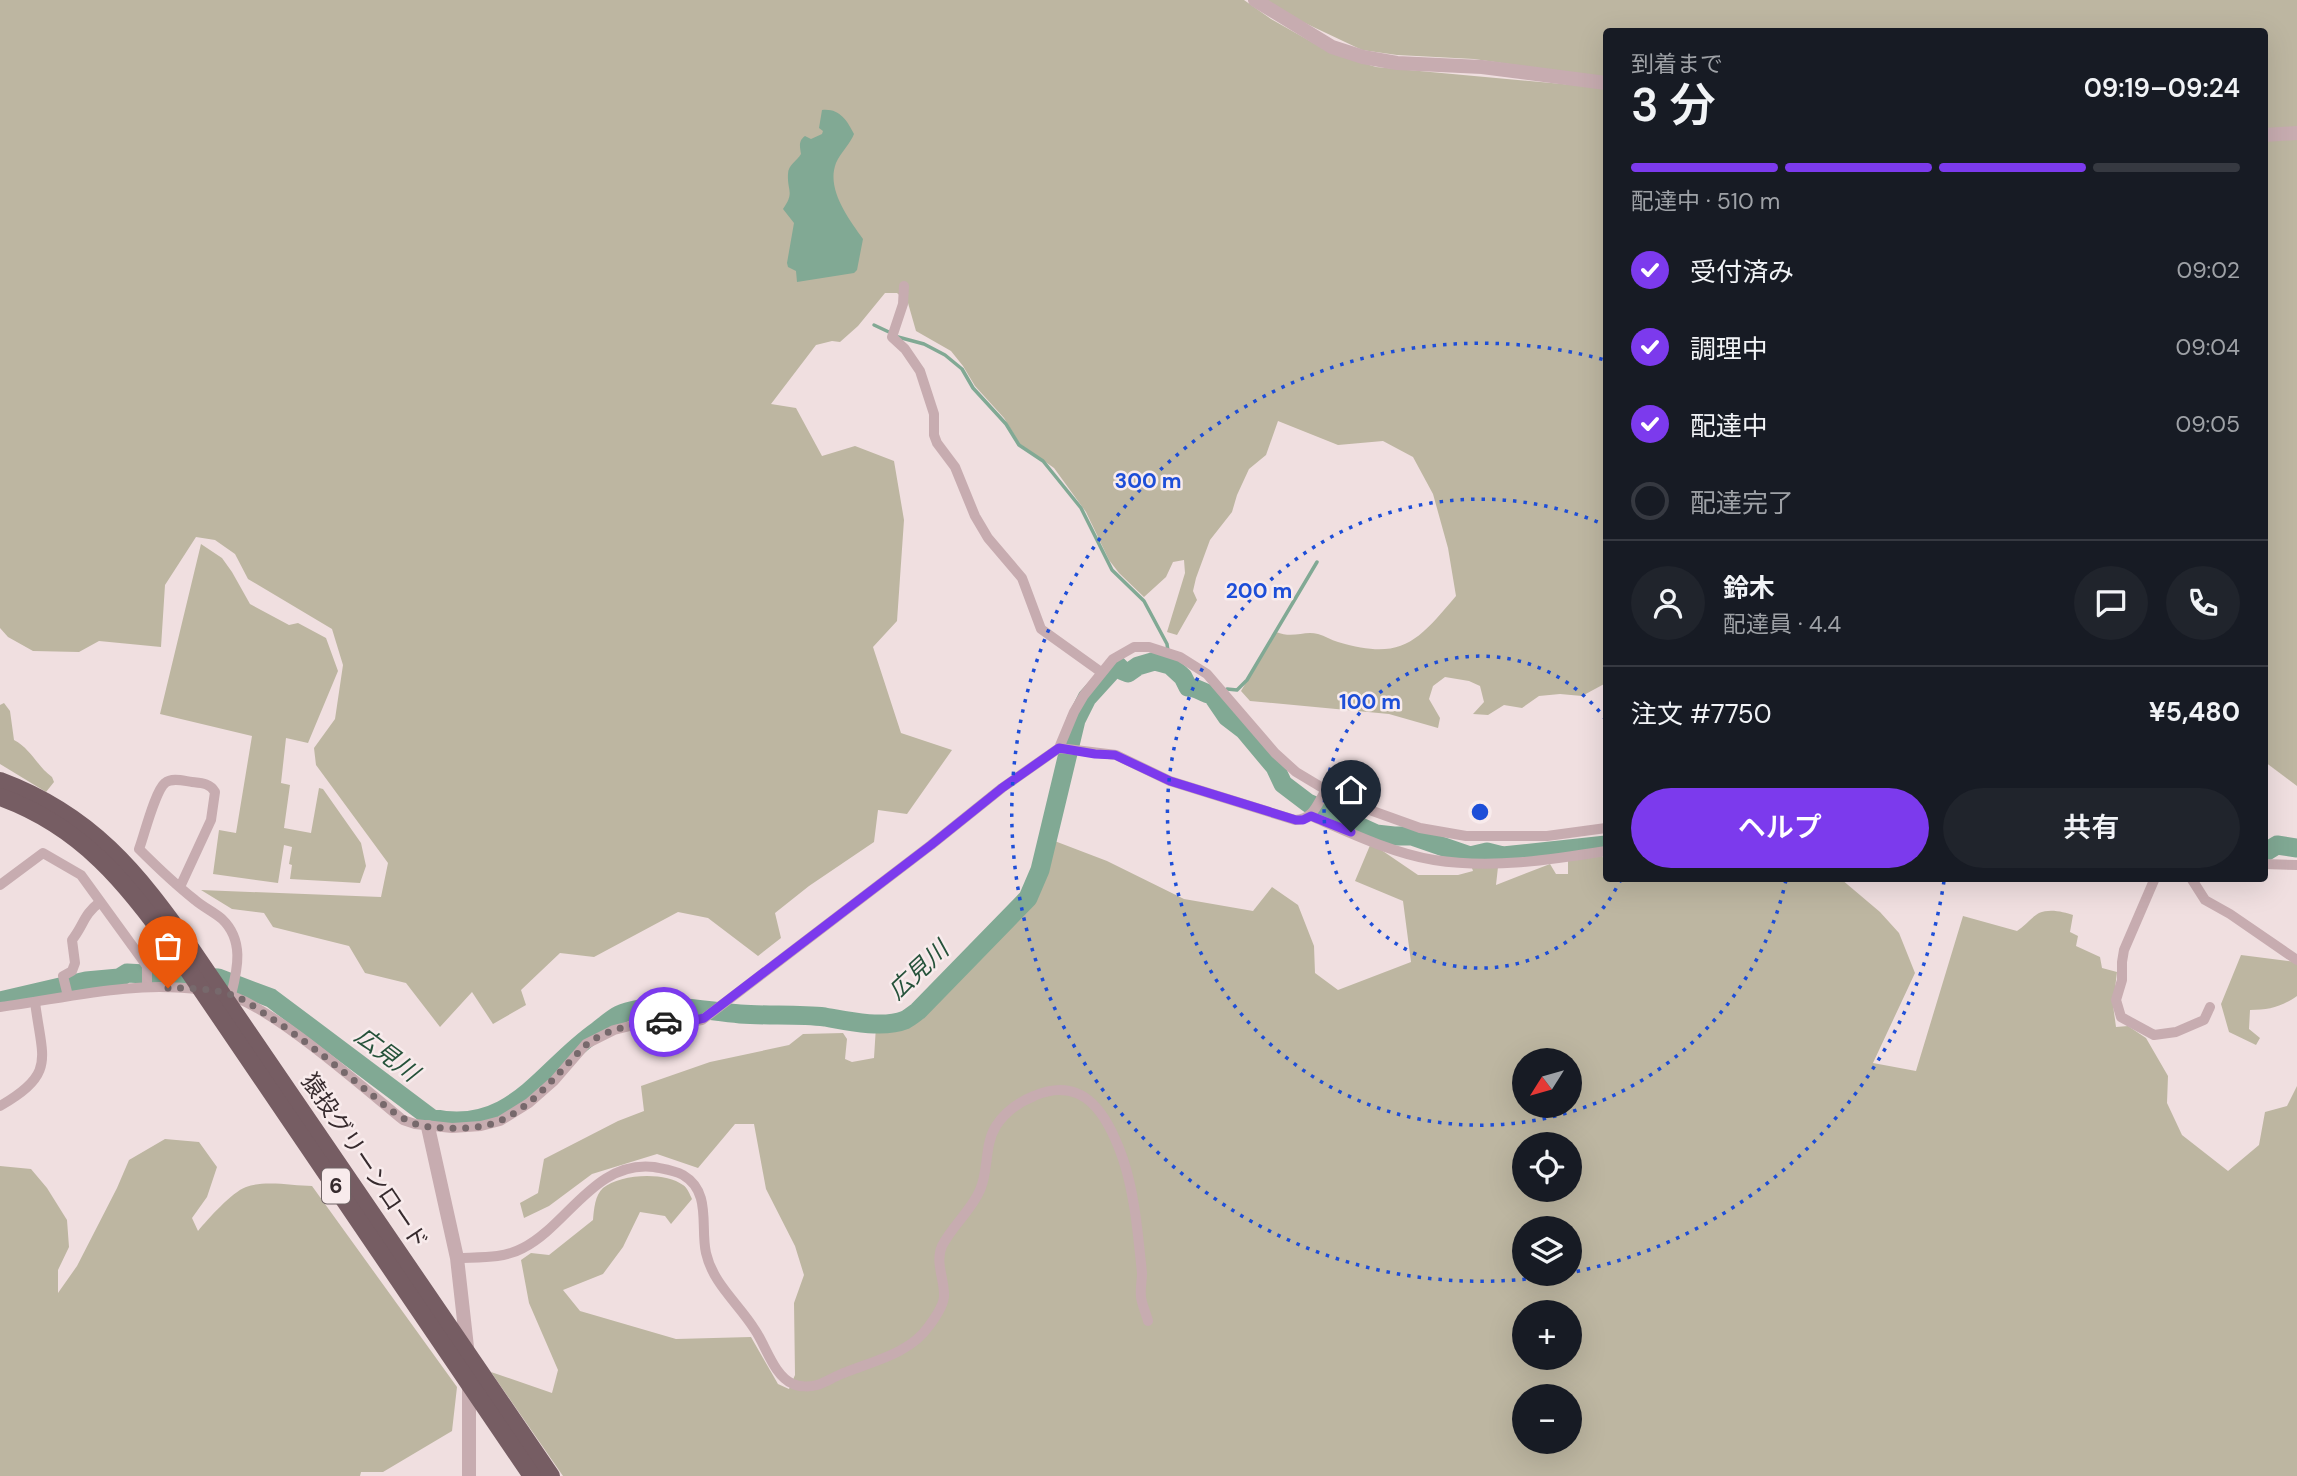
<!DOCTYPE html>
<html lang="ja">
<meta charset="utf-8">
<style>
:root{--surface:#171b24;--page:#20242c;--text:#f1f3f6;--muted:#9ea1a6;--line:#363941;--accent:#7c3aed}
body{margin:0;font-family:"DM Sans","Noto Sans JP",sans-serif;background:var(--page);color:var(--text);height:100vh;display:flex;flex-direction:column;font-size:26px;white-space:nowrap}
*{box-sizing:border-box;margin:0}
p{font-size:23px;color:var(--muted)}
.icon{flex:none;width:38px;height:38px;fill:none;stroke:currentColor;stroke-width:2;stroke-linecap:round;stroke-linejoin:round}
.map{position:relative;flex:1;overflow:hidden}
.side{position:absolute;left:1603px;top:28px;width:665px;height:854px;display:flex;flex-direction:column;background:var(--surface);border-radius:7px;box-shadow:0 7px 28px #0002}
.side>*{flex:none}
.needle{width:46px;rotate:233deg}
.tools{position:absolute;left:1512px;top:1048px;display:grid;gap:14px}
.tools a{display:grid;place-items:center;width:70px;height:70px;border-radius:50%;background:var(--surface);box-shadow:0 7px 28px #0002;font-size:35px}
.pin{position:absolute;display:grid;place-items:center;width:60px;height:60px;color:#fff;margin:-72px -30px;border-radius:50% 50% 50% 0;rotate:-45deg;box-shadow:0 0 7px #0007}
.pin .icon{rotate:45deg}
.courier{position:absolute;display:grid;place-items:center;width:70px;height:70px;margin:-35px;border:5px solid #7c3aed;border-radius:50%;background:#fff;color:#222;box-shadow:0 2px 9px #0007}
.summary em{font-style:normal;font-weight:600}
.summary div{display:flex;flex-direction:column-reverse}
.summary{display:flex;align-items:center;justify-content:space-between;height:119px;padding:0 28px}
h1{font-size:46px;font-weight:600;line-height:52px}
.bar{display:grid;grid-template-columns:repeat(4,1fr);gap:10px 7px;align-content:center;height:84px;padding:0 28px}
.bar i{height:9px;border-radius:5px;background:var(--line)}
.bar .current{background:var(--accent)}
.bar p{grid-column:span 4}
.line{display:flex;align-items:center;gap:18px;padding:0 28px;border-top:2px solid var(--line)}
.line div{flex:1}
.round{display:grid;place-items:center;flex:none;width:74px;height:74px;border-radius:37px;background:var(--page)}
ol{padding:0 28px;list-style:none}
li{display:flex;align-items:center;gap:21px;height:77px}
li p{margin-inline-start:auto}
li .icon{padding:7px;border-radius:50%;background:var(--accent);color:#fff;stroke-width:4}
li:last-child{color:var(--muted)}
li i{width:38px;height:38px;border:4px solid var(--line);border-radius:50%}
.cta{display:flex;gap:14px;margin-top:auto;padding:14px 28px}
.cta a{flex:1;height:80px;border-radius:42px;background:var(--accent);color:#fff;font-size:28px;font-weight:600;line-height:80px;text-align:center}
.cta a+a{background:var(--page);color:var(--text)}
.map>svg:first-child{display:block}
</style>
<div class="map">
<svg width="2297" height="1476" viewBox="0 0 2297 1476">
<rect width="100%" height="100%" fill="#f0dfe0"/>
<!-- green -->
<g fill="#bdb6a1" fill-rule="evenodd">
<path d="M 0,0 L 1244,0 L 1271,19 L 1331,53 L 1376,67 L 1606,88 L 1606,654 L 1603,656 L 1606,663 L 1606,683 L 1582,696 L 1560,694 L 1539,696 L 1522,708 L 1504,705 L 1488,715 L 1473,714 L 1484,702 L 1480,686 L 1469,681 L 1445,677 L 1433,686 L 1429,699 L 1440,718 L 1438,728 L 1389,714 L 1250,701 L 1241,691 L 1276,632 C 1294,639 1304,630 1318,634 C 1325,636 1331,640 1338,642 C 1402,661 1417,642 1456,596 L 1448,548 L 1433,494 L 1413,457 L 1383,441 L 1338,445 L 1278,421 L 1266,455 L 1249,469 L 1237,495 L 1232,512 L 1210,540 L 1196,578 L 1193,591 L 1197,600 L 1177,635 L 1167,632 L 1185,573 L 1184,560 L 1173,562 L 1166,577 L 1144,597 L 1119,573 L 1109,560 L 1086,512 L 1054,468 L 1020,444 L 1004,418 L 975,386 L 963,366 L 951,351 L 916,331 L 908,303 L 897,293 L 885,293 L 858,326 L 840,342 L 832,341 L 816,345 L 771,404 L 796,408 L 822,456 L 855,446 L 894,461 L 904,520 L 897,621 L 873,647 L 901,733 L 952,750 L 907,814 L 878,810 L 874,842 L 809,886 L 775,913 L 781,938 L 758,956 L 708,918 L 678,912 L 594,957 L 560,953 L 521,990 L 526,1005 L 493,1024 L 472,992 L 440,1027 L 406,983 L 365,973 L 349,946 L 273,927 L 264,913 L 232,909 L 201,890 L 381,897 L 388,863 L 316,765 L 314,748 L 335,719 L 343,665 L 332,629 L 248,579 L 235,554 L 215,540 L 196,537 L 165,585 L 161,647 L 99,641 L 79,652 L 33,651 L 8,637 L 0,628 Z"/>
<polygon points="1256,0 2297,0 2297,128 2265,129 2264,32 1606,32 1606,78 1474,59 1397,55 1362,50"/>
<polygon points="2297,138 2297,786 2265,762 2265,140"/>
<polygon points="201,544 222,558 232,572 250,604 289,625 298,623 326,638 338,671 308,743 286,738 281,783 290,785 284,828 311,833 319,788 323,789 361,843 366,866 360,883 290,879 292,865 289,864 292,847 284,845 278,883 213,874 219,830 236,833 252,736 160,714"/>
<path d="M 4,703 L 10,711 L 14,740 C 31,749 37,766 52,777 L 54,782 L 46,792 L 0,764 L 0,705 Z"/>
<path d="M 1052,840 L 1107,861 L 1184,899 L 1253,911 L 1272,887 L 1298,905 L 1314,946 L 1315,973 L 1338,990 L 1411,962 L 1403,901 L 1355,881 L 1371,843 L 1418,875 L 1458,875 L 1473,871 L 1471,865 L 1498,867 L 1496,885 L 1550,864 L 1556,874 L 1568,874 L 1568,860 L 1602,855 L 1606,866 L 1606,878 L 1841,879 L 1880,912 L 1899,933 L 1915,973 L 1873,1063 L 1916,1071 L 1963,916 L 2017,931 C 2025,926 2033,916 2039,913 C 2050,908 2064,912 2073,915 L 2070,932 L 2078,936 L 2076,946 L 2100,957 L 2102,968 L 2117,972 L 2113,1005 L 2116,1027 L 2128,1026 L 2146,1038 L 2168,1076 L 2167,1103 L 2182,1135 L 2228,1171 L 2259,1145 L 2265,1112 L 2287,1106 L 2297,1086 L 2297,1476 L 563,1476 L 491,1372 L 552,1393 L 558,1370 L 529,1303 L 521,1260 L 531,1253 L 549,1255 L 593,1220 C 594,1209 595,1195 603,1188 C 619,1174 665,1171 683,1185 C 687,1187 690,1195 692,1199 L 671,1224 L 665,1216 L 640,1212 L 623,1247 L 603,1274 L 563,1290 L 580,1311 L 676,1339 L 751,1337 L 778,1384 L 789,1389 L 795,1375 L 794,1303 L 804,1275 L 795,1246 L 766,1189 L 754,1124 L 735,1124 L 698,1168 L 657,1154 L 592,1174 L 549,1206 L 524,1218 L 520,1203 L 538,1193 L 544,1159 L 618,1121 L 644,1111 L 641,1086 L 710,1062 L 789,1045 L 803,1034 L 843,1033 L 847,1039 L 845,1059 L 852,1062 L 874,1058 L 876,1026 L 905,1024 L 919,1014 L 1029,903 L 1039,883 ZM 1524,1060 L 1570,1060 L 1570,1106 L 1524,1106 ZM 1524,1144 L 1570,1144 L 1570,1190 L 1524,1190 ZM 1524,1228 L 1570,1228 L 1570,1274 L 1524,1274 ZM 1524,1312 L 1570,1312 L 1570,1358 L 1524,1358 ZM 1524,1396 L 1570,1396 L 1570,1442 L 1524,1442 Z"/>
<path d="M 2241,955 L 2297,962 L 2297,996 C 2281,1007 2269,1010 2250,1010 L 2249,1029 L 2260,1038 L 2256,1045 L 2229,1032 L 2221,1004 Z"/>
<path d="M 165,1139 L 199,1142 L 217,1167 L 207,1197 L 192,1218 L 198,1231 C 208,1219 232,1192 246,1187 C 265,1180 293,1186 312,1186 L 457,1387 L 452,1431 L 383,1472 L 361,1472 L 360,1476 L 0,1476 L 0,1166 L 31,1169 L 47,1188 L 67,1220 L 69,1247 L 58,1270 L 58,1293 L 77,1266 L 117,1188 L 129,1160 Z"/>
</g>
<!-- water -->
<path fill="#81a994" d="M 822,110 C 839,108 847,120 854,134 C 850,144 841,152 836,163 C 826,189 848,218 863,239 L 857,270 L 854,273 L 797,282 L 796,271 L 788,267 L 787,263 L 794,223 L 783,209 C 795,192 787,191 788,174 C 788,165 797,161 801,154 C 800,147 798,141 805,136 L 811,139 L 822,134 L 823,131 L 819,128 Z"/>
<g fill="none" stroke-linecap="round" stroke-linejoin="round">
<!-- stream -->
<g stroke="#81a994" stroke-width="3.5">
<polyline points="874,325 891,333"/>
<polyline points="898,337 924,344 945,355 962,369 973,388 1006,424 1019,445 1043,461 1056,477 1081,508 1112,570 1144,601 1167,644 1170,665"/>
<polyline points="1227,689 1237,690 1247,680 1317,562"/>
</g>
<!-- river -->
<g stroke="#81a994" stroke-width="19">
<polyline points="2264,853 2277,845 2297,848"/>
<path d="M 0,1001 L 86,981 L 119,978 L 127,973 L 218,978 L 271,998 L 431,1118 C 512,1136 541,1070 597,1031 C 614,1018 617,1013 639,1009 C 672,1003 706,1011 740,1014 C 768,1016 798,1014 825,1017 C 847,1021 883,1029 905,1020 C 909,1018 914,1014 918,1011 L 1028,898 L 1040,870 L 1076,720 L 1087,698 L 1117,665 L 1123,671 L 1128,673 L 1138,666 L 1155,661 L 1170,665 L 1183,677 L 1188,687 C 1197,687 1202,693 1212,695 L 1227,717 L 1244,730 L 1275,767 L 1283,784 L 1308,803 L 1376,834 L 1394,836 L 1412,836 L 1470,856 L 1487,852 L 1503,856 L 1606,845"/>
</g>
<!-- minor -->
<g stroke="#c7acb0" stroke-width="10">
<polyline points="904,286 903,304 892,337 905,349 920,371 934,414 934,435 937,443 955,467 975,516 988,538 1022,578 1041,629 1101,672"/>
<path d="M 1059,748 L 1116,755 L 1170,781 L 1295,820 C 1314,819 1317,804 1326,790"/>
<path d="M 1311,816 C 1350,833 1392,853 1434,860 C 1492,869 1549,860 1606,851"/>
<polyline points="2264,864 2297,865"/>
<polyline points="2155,878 2124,950 2122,962 2122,980 2116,1000 2121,1017 2154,1035 2176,1032 2204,1020 2210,1007"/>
<polyline points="2191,878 2205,900 2230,914 2297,960"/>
<polyline points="0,885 43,853 81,875 147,966 147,987"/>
<path d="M 180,887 L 211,820 L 215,792 C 210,783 201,783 192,782 C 184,781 172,777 165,783 C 155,791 144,836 139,849 C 157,867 176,885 195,900 C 203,907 214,912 222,919 C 244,940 238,968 231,995"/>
<path d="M 221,993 C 265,1000 365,1089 403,1120 L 415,1124 L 452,1128 L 481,1126 L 500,1121 L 529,1103 L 554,1081 L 586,1044 L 614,1030 L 650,1021 L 683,1023 L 702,1020 L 931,845 L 1002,788 L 1059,748 L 1074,712 L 1084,695 L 1113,659 L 1134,647 L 1149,647 L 1180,657 L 1207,674 L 1275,753 L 1296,772 L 1326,790 L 1367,809 L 1420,828 L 1466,836 L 1547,836 L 1606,828"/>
<path d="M 68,996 L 63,976 L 72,971 L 75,963 L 72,940 C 84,925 83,915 100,902"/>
<path d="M 0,1007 C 67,998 133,980 202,990"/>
<path d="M 0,1106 C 57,1073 42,1059 35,1002"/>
<path d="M 457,1258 C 480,1257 503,1259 523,1248 C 568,1225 595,1160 654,1167 C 664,1169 674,1170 683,1175 C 712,1192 700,1227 706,1253 C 713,1284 739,1304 755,1330 C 766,1346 774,1376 793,1384 C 799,1387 810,1387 817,1385 C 824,1383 832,1378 839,1375 C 869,1362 909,1355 929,1326 C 935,1318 945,1304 944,1294 C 944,1278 935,1262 942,1246 C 952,1226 971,1211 980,1190 C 989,1170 984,1145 996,1126 C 1005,1112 1019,1102 1034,1096 C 1085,1074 1108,1116 1123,1159 C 1135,1195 1138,1235 1142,1273 C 1142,1281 1140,1289 1141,1297 C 1142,1305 1146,1313 1148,1321"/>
</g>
<!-- tertiary -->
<g stroke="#c7acb0" stroke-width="14">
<polyline points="1255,0 1332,47 1363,57 1397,63 1482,67 1606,83"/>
<polyline points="2264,135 2297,133"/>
<polyline points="428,1127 457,1258 468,1356"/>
<polyline points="469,1383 469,1476"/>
</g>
<!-- primary -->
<g stroke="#765d63" stroke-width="18">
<path d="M 0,781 C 91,815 137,872 191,949 L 551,1476"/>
<path d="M 0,797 C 81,826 128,884 176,952 L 532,1476"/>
</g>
</g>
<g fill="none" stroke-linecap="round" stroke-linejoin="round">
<!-- done -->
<path stroke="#77696c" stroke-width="7" stroke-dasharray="0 12.6" d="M 168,988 C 188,988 213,988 232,995 C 245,999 257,1009 268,1016 C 302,1038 334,1064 366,1090 C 385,1105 403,1124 429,1127 C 451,1129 481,1130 502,1120 C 537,1103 558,1072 585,1046 C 600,1031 643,1020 664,1022"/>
<!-- route -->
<polyline stroke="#7c3aed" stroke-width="9" points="664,1022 683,1023 704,1018 931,845 1002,788 1059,748 1095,754 1115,755 1170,781 1296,820 1303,820 1311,816 1351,832"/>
</g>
<!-- distance rings -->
<g fill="none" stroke="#1d4ed8" stroke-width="3.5" stroke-dasharray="3.5 7">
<path d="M1621 879A156 156 0 1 1 1606 720"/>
<path d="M1786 880A313 313 0 1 1 1605 525"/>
<path d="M1944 881A469 469 0 0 1 1574 1272M1557 1275A469 469 0 1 1 1605 360"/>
</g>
<g text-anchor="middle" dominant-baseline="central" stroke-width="5" stroke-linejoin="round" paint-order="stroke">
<!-- shield labels -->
<rect fill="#f8ebec" stroke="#706466" stroke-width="2" x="322" y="1168.5" width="28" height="35" rx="5"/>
<g font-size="21" font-weight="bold" fill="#362a2d">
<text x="336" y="1186">6</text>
</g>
<!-- street labels -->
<g font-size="23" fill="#362a2d" stroke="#f8ebec">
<text transform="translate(365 1161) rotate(56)">猿投グリーンロード</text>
</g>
<!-- water labels -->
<g font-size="24" font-style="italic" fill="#25523a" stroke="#f8ebec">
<text transform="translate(918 970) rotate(-43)">広見川</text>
<text transform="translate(387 1054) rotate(37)">広見川</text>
</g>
</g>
<circle cx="1480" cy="812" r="10" fill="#1d4ed8" stroke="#f8ebec" stroke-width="3.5"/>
<g font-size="21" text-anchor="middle" font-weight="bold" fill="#1d4ed8" stroke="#f8ebec" stroke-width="5" stroke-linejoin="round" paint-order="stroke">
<text x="1148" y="488">300 m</text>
<text x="1259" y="598">200 m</text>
<text x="1370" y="709">100 m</text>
</g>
</svg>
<div class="tools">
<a><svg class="needle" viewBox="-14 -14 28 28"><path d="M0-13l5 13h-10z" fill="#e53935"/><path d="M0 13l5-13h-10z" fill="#9ea1a6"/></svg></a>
<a><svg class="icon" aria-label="locate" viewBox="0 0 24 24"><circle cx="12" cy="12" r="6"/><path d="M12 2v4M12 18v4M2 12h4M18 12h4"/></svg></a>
<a><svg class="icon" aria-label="layers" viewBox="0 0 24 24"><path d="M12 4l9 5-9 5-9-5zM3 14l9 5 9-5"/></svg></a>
<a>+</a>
<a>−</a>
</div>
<div class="pin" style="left:168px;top:988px;background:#ea580c"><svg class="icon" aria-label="bag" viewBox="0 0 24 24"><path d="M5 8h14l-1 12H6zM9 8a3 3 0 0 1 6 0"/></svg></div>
<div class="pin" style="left:1351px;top:832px;background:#1f2937"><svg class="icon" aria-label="home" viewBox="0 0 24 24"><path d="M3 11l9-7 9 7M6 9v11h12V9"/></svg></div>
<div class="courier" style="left:664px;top:1022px"><svg class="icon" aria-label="car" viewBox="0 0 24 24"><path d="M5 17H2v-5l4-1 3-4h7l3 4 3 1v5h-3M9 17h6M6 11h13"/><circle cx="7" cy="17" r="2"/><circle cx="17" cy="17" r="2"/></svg></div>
<section class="side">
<div class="summary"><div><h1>3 分</h1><p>到着まで</p></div><em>09:19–09:24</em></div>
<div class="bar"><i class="current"></i><i class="current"></i><i class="current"></i><i></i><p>配達中 · 510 m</p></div>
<ol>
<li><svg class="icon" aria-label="check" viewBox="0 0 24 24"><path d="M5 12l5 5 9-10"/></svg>受付済み<p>09:02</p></li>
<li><svg class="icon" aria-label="check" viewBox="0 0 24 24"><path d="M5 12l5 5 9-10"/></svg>調理中<p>09:04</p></li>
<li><svg class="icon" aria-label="check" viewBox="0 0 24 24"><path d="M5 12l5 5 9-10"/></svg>配達中<p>09:05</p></li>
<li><i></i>配達完了</li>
</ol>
<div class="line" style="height:126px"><a class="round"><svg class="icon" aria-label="person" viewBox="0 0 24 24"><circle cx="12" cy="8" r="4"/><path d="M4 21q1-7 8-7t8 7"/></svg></a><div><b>鈴木</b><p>配達員 · 4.4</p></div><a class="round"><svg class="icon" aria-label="chat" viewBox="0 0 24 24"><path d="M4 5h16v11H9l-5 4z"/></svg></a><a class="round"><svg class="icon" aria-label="phone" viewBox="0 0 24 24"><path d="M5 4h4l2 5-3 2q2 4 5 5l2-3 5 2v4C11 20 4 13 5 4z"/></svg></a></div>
<div class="line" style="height:91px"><div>注文 #7750</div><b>¥5,480</b></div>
<div class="cta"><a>ヘルプ</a><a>共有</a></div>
</section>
</div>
